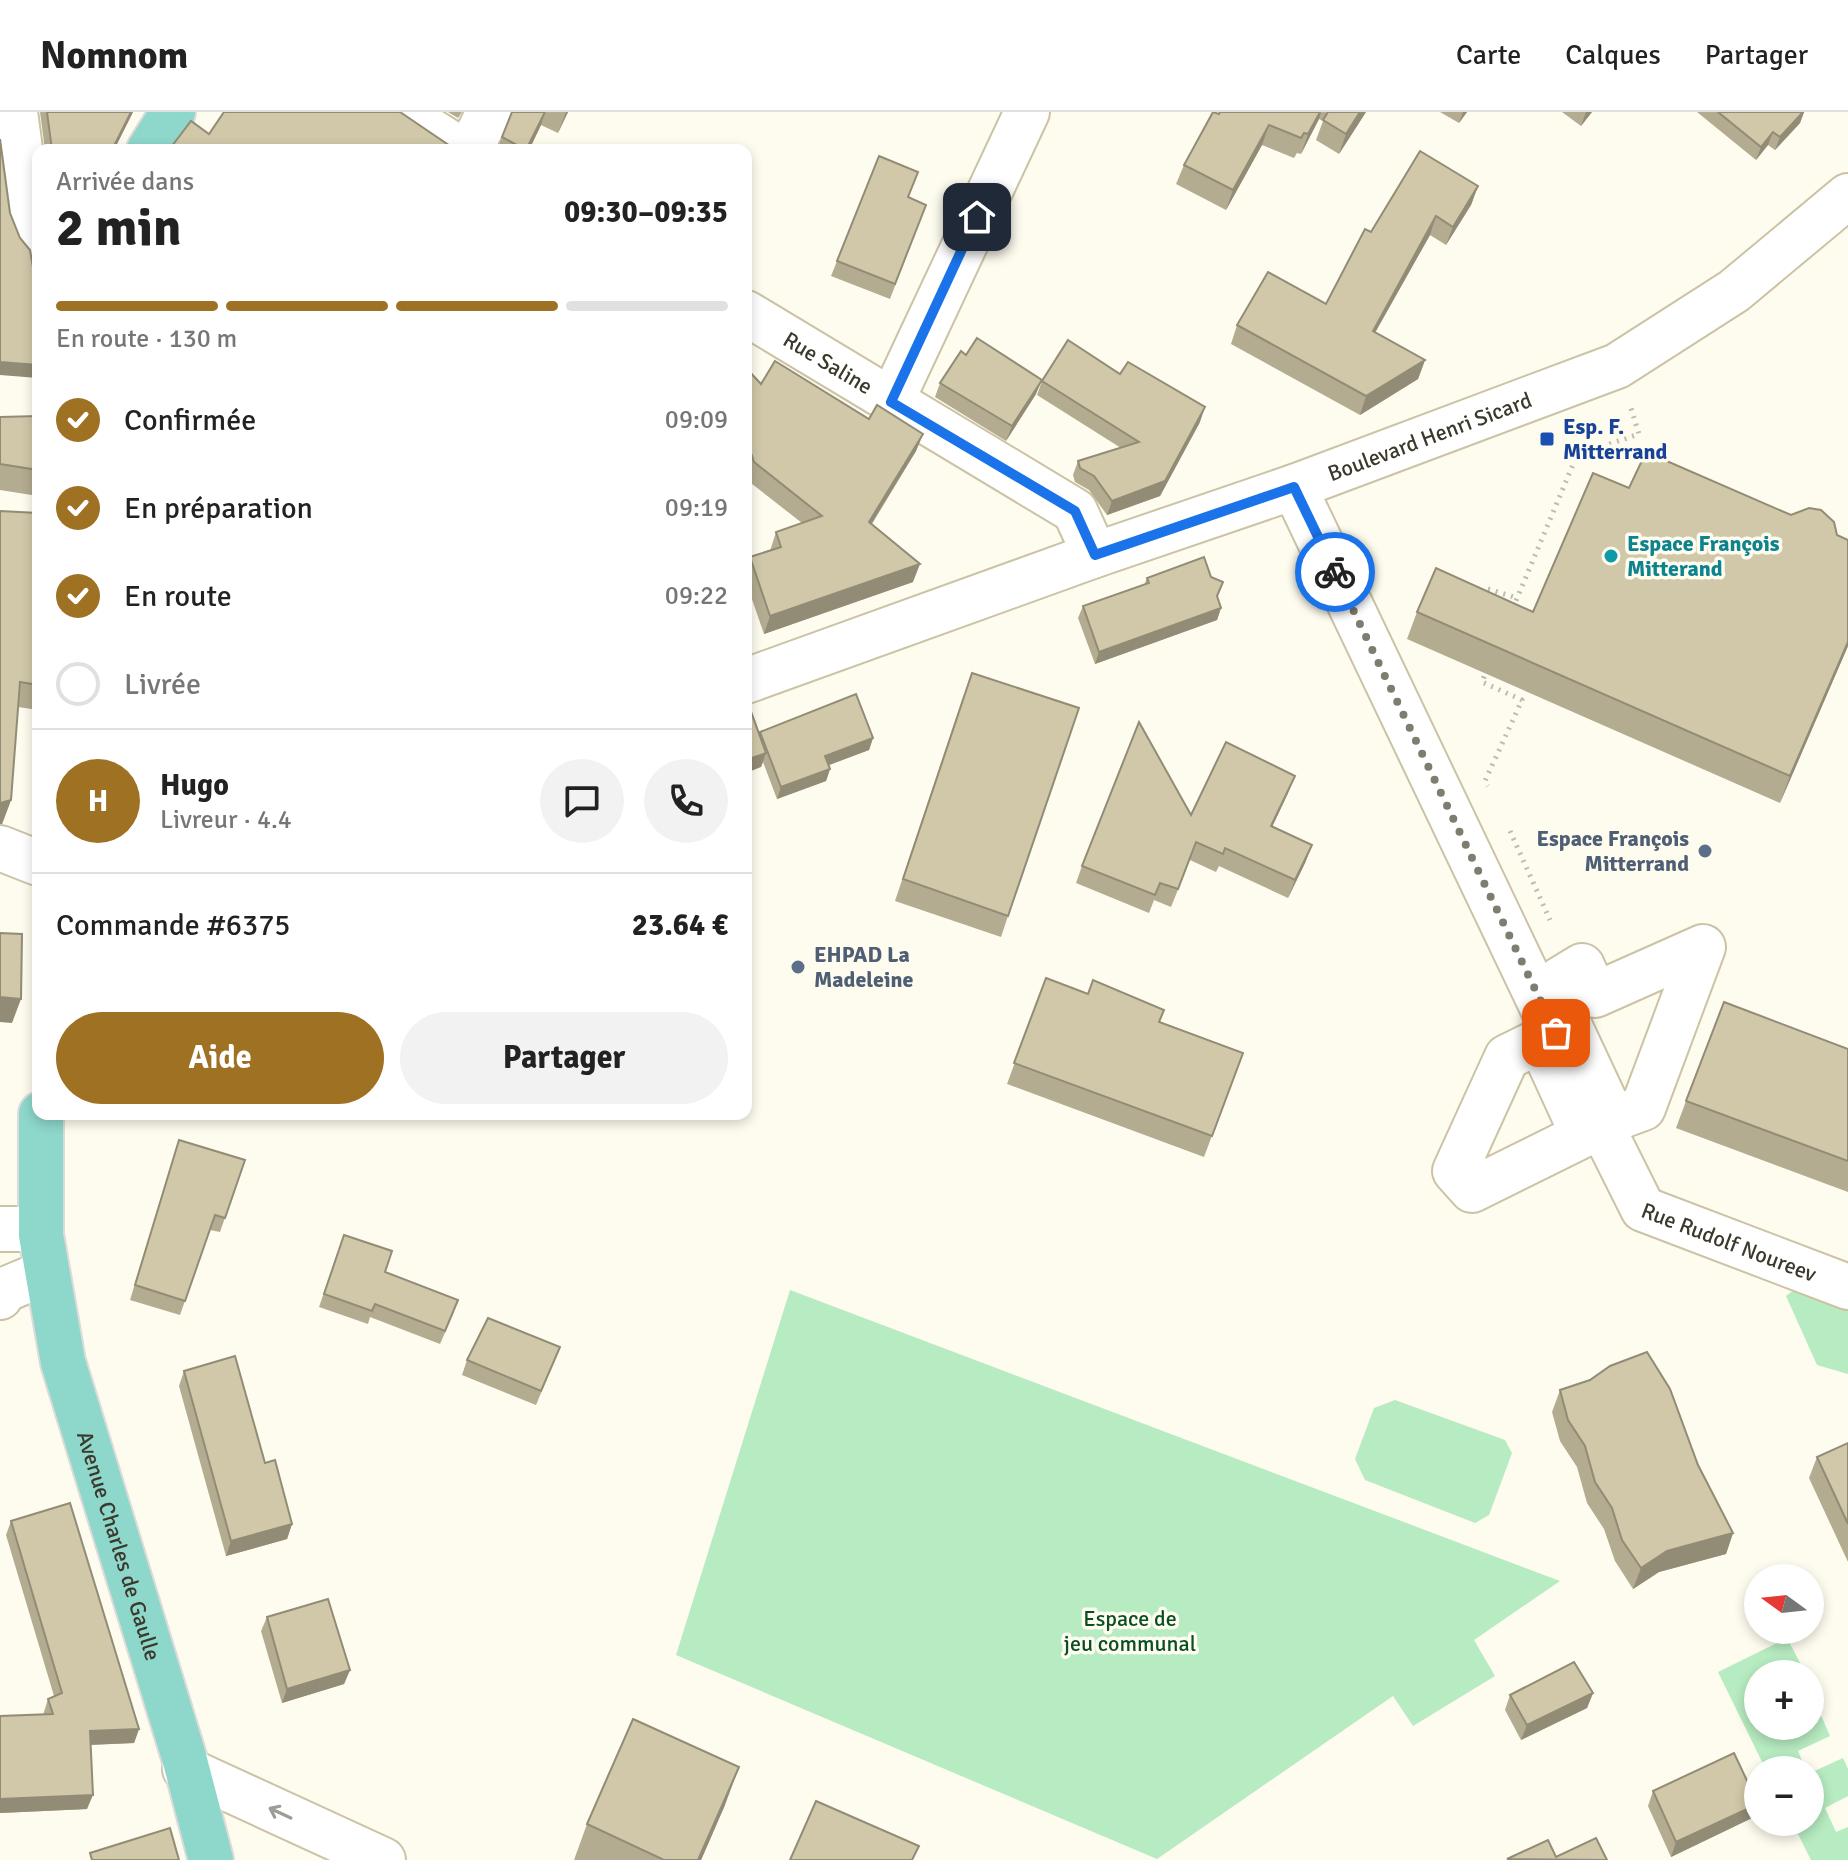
<!DOCTYPE html>
<html lang="fr">
<meta charset="utf-8">
<style>
:root{--surface:#fff;--page:#f2f2f2;--text:#222;--muted:#767676;--line:#e0e0e0;--accent:#9f7123}
body{margin:0;font-family:Signika,sans-serif;background:var(--page);color:var(--text);height:100vh;display:flex;flex-direction:column;font-size:30px;white-space:nowrap}
*{box-sizing:border-box;margin:0}
p{font-size:26px;color:var(--muted)}
.icon{flex:none;width:44px;height:44px;fill:none;stroke:currentColor;stroke-width:2;stroke-linecap:round;stroke-linejoin:round}
.map{position:relative;flex:1;overflow:hidden}
.drawer{position:absolute;left:32px;top:32px;width:720px;height:976px;display:flex;flex-direction:column;background:var(--surface);border-radius:16px;box-shadow:0 4px 12px #0003}
.drawer>*{flex:none}
.needle{width:52px;rotate:285deg}
.fabs{position:absolute;left:1744px;top:1452px;display:grid;gap:16px}
.fabs a{display:grid;place-items:center;width:80px;height:80px;border-radius:50%;background:var(--surface);box-shadow:0 4px 12px #0003;font-size:40px}
.pin{position:absolute;display:grid;place-items:center;width:68px;height:68px;color:#fff;margin:-34px;border-radius:16px;box-shadow:0 4px 12px #0006}
.courier{position:absolute;display:grid;place-items:center;width:80px;height:80px;margin:-40px;border:6px solid #1a73e8;border-radius:50%;background:#fff;color:#222;box-shadow:0 2px 10px #0007}
.summary em{font-style:normal;font-weight:700}
.summary div{display:flex;flex-direction:column-reverse}
.summary{display:flex;align-items:center;justify-content:space-between;height:136px;padding:0 24px}
h1{font-size:52px;font-weight:700;line-height:60px}
.bar{display:grid;grid-template-columns:repeat(4,1fr);gap:12px 8px;align-content:center;height:96px;padding:0 24px}
.bar i{height:10px;border-radius:6px;background:var(--line)}
.bar .on{background:var(--accent)}
.bar p{grid-column:span 4}
.line{display:flex;align-items:center;gap:20px;padding:0 24px;border-top:2px solid var(--line)}
.line div{flex:1}
.round{display:grid;place-items:center;flex:none;width:84px;height:84px;border-radius:42px;background:var(--page)}
ol{padding:0 24px;list-style:none}
li{display:flex;align-items:center;gap:24px;height:88px}
li p{margin-inline-start:auto}
li .icon{padding:8px;border-radius:50%;background:var(--accent);color:#fff;stroke-width:4}
li:last-child{color:var(--muted)}
li i{width:44px;height:44px;border:4px solid var(--line);border-radius:50%}
.primary-button{display:flex;gap:16px;margin-top:auto;padding:16px 24px}
.primary-button a{flex:1;height:92px;border-radius:48px;background:var(--accent);color:#fff;font-size:32px;font-weight:700;line-height:92px;text-align:center}
.primary-button a+a{background:var(--page);color:var(--text)}
header{display:flex;align-items:center;gap:48px;box-sizing:border-box;height:112px;padding:0 40px;background:var(--surface);border-bottom:2px solid var(--line)}
header strong{font-size:38px}
nav{display:flex;gap:44px;margin-inline-start:auto;font-size:28px}
.map>svg:first-child{display:block}
</style>
<header>
<strong>Nomnom</strong>
<nav><a>Carte</a><a>Calques</a><a>Partager</a></nav>
</header>
<div class="map">
<svg width="1848" height="1748" viewBox="0 0 1848 1748">
<rect width="100%" height="100%" fill="#fefbef"/>
<!-- green -->
<g fill="#b7ebc1">
<polygon points="1798,1175 1848,1195 1848,1262 1817,1253 1786,1184"/>
<polygon points="790,1178 1560,1469 1474,1528 1495,1564 1413,1614 1393,1584 1157,1747 676,1543"/>
<polygon points="1395,1288 1505,1328 1512,1341 1489,1403 1475,1411 1365,1368 1355,1347 1374,1296"/>
<polygon points="1787,1526 1806,1562 1758,1562 1758,1614 1810,1614 1810,1589 1814,1587 1830,1624 1798,1639 1806,1658 1766,1658 1718,1560"/>
<polygon points="1843,1646 1848,1657 1848,1684 1825,1696 1836,1720 1848,1715 1848,1748 1811,1748 1792,1710 1810,1710 1810,1661"/>
</g>
<g fill="none" stroke-linecap="round" stroke-linejoin="round">
<defs>
<g id="minor">
<polyline points="15,0 30,111 38,130"/>
<polyline points="401,0 461,38"/>
<polyline points="470,38 489,0"/>
<path id="s1" d="M 746,201 L 1075,399 L 1095,443"/>
<polyline points="891,290 1027,0"/>
<path id="s2" d="M 1294,375 L 1545,901 L 1643,1097 L 1848,1175"/>
<path id="s3" d="M 746,569 L 1095,443 L 1294,375 L 1617,254 L 1734,179 L 1848,84"/>
<polyline points="0,736 38,751"/>
<polygon points="1703,835 1643,996 1613,1007 1555,883 1559,868 1582,854 1595,883"/>
<polygon points="1540,929 1583,1023 1472,1078 1455,1059 1507,945"/>
<polyline points="0,1117 41,1117"/>
<polyline points="0,1185 4,1178 47,1160"/>
<polyline points="185,1657 383,1748"/>
</g>
<g id="major">
<polyline points="149,38 173,0"/>
<path id="s4" d="M 41,1002 L 41,1123 L 63,1250 L 184,1645 L 211,1748"/>
</g>
</defs>
<!-- minor casing -->
<use href="#minor" stroke="#cbc3a4" stroke-width="48"/>
<!-- major casing -->
<use href="#major" stroke="#dcdbd9" stroke-width="48"/>
<!-- path -->
<g stroke="#bebbaf" stroke-width="5" stroke-dasharray="2 6" stroke-linecap="butt">
<polyline points="1488,477 1517,486"/>
<polyline points="1513,496 1577,343 1639,322 1630,293"/>
<polyline points="1487,557 1482,570 1522,588 1485,669 1488,674"/>
<polyline points="1510,719 1550,808"/>
</g>
<!-- minor -->
<use href="#minor" stroke="#fff" stroke-width="44"/>
<!-- major -->
<use href="#major" stroke="#8ed7cb" stroke-width="44"/>
</g>
<!-- wall -->
<g fill="#b3ac91">
<polygon points="40,0 133,0 114,38 45,38"/>
<polygon points="448,0 462,0 458,6"/>
<polygon points="512,0 568,0 558,21 541,13 529,38 497,38"/>
<polygon points="1220,0 1366,0 1339,42 1316,28 1323,9 1319,7 1301,42 1297,41 1294,46 1262,33 1226,98 1176,72 1184,53"/>
<polygon points="1440,0 1467,0 1459,11"/>
<polygon points="1562,0 1592,0 1581,14"/>
<polygon points="1697,0 1804,0 1800,11 1775,38 1768,33 1756,48"/>
<polygon points="1478,74 1471,93 1446,133 1430,123 1375,220 1425,248 1418,267 1360,303 1231,232 1237,213 1326,192 1371,120"/>
<polygon points="908,85 926,93 890,187 831,164 837,149"/>
<polygon points="746,259 761,272 869,307 923,322 916,339 872,412 913,470 764,522 746,470 746,456 750,445 770,439 776,420 802,411 747,368 746,364"/>
<polygon points="1120,262 1200,310 1160,384 1107,403 1089,378 1075,370 1073,363 1078,349 1121,336 1037,283 1042,269"/>
<polygon points="940,271 1036,282 1006,329 935,285"/>
<polygon points="38,304 38,384 0,378 0,305"/>
<polygon points="1629,376 1837,423 1848,428 1848,534 1780,691 1407,527 1417,500 1533,500"/>
<polygon points="0,399 38,401 38,598 18,595 11,688 2,712 0,712"/>
<polygon points="1147,466 1217,485 1221,496 1217,508 1095,552 1078,506 1083,494 1144,473"/>
<polygon points="964,582 1008,804 1001,825 895,789"/>
<polygon points="759,622 873,626 869,638 829,653 830,657 826,669 777,687 763,650 761,655"/>
<polygon points="1288,681 1272,715 1312,733 1305,751 1288,786 1219,754 1216,760 1190,748 1171,795 1154,788 1149,801 1076,771 1082,754 1191,703"/>
<polygon points="1046,866 1243,941 1204,1045 1007,972"/>
<polygon points="1848,937 1848,1080 1676,1016 1686,989"/>
<polygon points="179,1028 245,1048 220,1120 210,1118 180,1203 130,1188"/>
<polygon points="344,1123 385,1160 454,1200 440,1232 370,1205 368,1212 319,1195"/>
<polygon points="467,1248 554,1250 536,1293 462,1263"/>
<polygon points="184,1259 265,1351 292,1412 287,1427 226,1444 179,1274"/>
<polygon points="1560,1278 1698,1353 1733,1421 1726,1442 1659,1460 1633,1477 1615,1449 1604,1417 1587,1391 1577,1355 1560,1329 1552,1300"/>
<polygon points="1848,1331 1848,1450 1809,1366 1817,1345"/>
<polygon points="11,1409 139,1617 134,1631 90,1633 87,1697 0,1701 0,1604 43,1603 48,1587 54,1584 6,1423"/>
<polygon points="267,1505 350,1558 344,1572 282,1591 261,1519"/>
<polygon points="1593,1581 1587,1596 1521,1628 1505,1598 1510,1583"/>
<polygon points="1653,1679 1758,1692 1752,1706 1671,1745 1648,1694"/>
<polygon points="725,1693 701,1748 574,1748 587,1712"/>
</g>
<!-- shaded-wall -->
<g fill="#928c76">
<polygon points="131,0 133,0 114,38 112,38"/>
<polygon points="545,0 541,13 529,38 526,38"/>
<polygon points="566,0 568,0 558,21"/>
<polygon points="1320,0 1321,0 1319,7 1301,42 1308,22"/>
<polygon points="1360,0 1366,0 1339,42 1346,22"/>
<polygon points="1463,0 1467,0 1459,11"/>
<polygon points="1586,0 1592,0 1581,14"/>
<polygon points="1803,0 1804,0 1800,11 1775,38 1780,25"/>
<polygon points="1269,13 1262,33 1226,98 1233,78"/>
<polygon points="1773,20 1768,33 1756,48 1761,35"/>
<polygon points="1478,74 1471,93 1446,133 1453,115"/>
<polygon points="1436,104 1430,123 1366,237 1373,219"/>
<polygon points="1425,248 1418,267 1360,303 1366,284"/>
<polygon points="0,250 38,253 38,266 0,263"/>
<polygon points="1042,268 1036,282 1006,329 1012,314"/>
<polygon points="1205,295 1200,310 1160,384 1107,403 1112,389"/>
<polygon points="923,322 916,339 862,427 869,410"/>
<polygon points="920,452 913,470 764,522 770,504"/>
<polygon points="1221,496 1217,508 1095,552 1099,540"/>
<polygon points="1848,530 1848,534 1780,691 1790,664"/>
<polygon points="873,626 869,638 821,656 825,644"/>
<polygon points="766,641 761,655 746,661 746,648"/>
<polygon points="830,657 826,669 777,687 781,675"/>
<polygon points="1295,664 1288,681 1264,732 1271,714"/>
<polygon points="11,688 2,712 0,712 0,691"/>
<polygon points="1312,733 1305,751 1288,786 1295,768"/>
<polygon points="0,885 21,887 12,911 0,910"/>
<polygon points="292,1412 287,1427 226,1444 231,1429"/>
<polygon points="1733,1421 1726,1442 1659,1460 1633,1477 1641,1456 1667,1439"/>
<polygon points="350,1558 344,1572 282,1591 287,1577"/>
<polygon points="1593,1581 1587,1596 1521,1628 1527,1613"/>
<polygon points="139,1617 134,1631 85,1633 90,1619"/>
<polygon points="739,1655 725,1693 701,1748 698,1748"/>
<polygon points="93,1683 87,1697 0,1701 0,1687"/>
<polygon points="1758,1692 1752,1706 1671,1745 1676,1730"/>
</g>
<!-- building -->
<g fill="#d0c8a9" stroke="#928c76" stroke-width="2">
<polygon points="47,0 131,0 112,38 52,38"/>
<polygon points="224,0 400,0 456,38 169,38 191,9 209,22"/>
<polygon points="512,0 545,0 526,38 502,25"/>
<polygon points="1213,0 1219,2 1220,0 1320,0 1308,22 1304,21 1301,26 1269,13 1233,78 1184,53"/>
<polygon points="1328,0 1360,0 1346,22 1323,8"/>
<polygon points="1718,0 1803,0 1780,25 1773,20 1761,35"/>
<polygon points="0,27 10,101 20,126 30,138 38,183 38,253 0,250"/>
<polygon points="1420,39 1478,74 1453,115 1436,104 1373,219 1425,248 1366,284 1237,213 1268,160 1326,192 1365,117 1371,120"/>
<polygon points="879,44 918,60 908,85 926,93 895,172 837,149"/>
<polygon points="977,226 1042,268 1012,314 940,271 961,239 966,243"/>
<polygon points="1068,228 1120,262 1128,250 1205,295 1165,369 1112,389 1094,364 1080,356 1078,349 1139,330 1042,269"/>
<polygon points="775,249 869,307 877,293 923,322 869,410 920,452 770,504 750,445 781,435 776,420 822,404 754,350 752,344 746,352 746,259 747,257 761,272"/>
<polygon points="38,304 38,358 0,352 0,305"/>
<polygon points="1646,340 1791,403 1809,396 1821,398 1834,410 1837,423 1848,428 1848,530 1790,664 1417,500 1436,456 1533,500 1593,361 1629,376"/>
<polygon points="0,399 38,401 38,573 20,570 11,688 0,691"/>
<polygon points="1204,445 1211,465 1223,470 1217,484 1221,496 1099,540 1083,494 1149,471 1147,466"/>
<polygon points="972,561 1079,596 1008,804 903,767"/>
<polygon points="856,582 873,626 825,644 830,657 781,675 760,620"/>
<polygon points="749,594 766,641 746,648 746,595"/>
<polygon points="1139,610 1191,703 1226,630 1295,664 1271,714 1312,733 1295,768 1225,736 1223,742 1196,730 1178,777 1160,771 1155,783 1082,754"/>
<polygon points="0,821 22,822 21,887 0,885"/>
<polygon points="1046,866 1088,882 1093,868 1164,898 1159,910 1243,941 1212,1024 1014,951"/>
<polygon points="1724,890 1848,937 1848,1049 1686,989"/>
<polygon points="179,1028 245,1048 225,1106 215,1103 185,1189 135,1173"/>
<polygon points="344,1123 392,1139 385,1160 458,1188 445,1219 375,1192 372,1199 324,1182"/>
<polygon points="488,1206 560,1235 541,1279 467,1248"/>
<polygon points="1647,1240 1670,1277 1698,1353 1733,1421 1667,1439 1641,1456 1622,1428 1612,1396 1595,1370 1585,1334 1568,1308 1560,1278 1590,1268 1610,1254"/>
<polygon points="235,1244 265,1351 275,1348 292,1412 231,1429 184,1259"/>
<polygon points="1848,1331 1848,1412 1817,1345"/>
<polygon points="70,1391 139,1617 90,1619 93,1683 0,1687 0,1604 53,1602 48,1587 62,1581 11,1409"/>
<polygon points="328,1487 350,1558 287,1577 267,1505"/>
<polygon points="1574,1550 1593,1581 1527,1613 1510,1583"/>
<polygon points="633,1607 739,1655 698,1748 664,1748 587,1712"/>
<polygon points="1734,1641 1758,1692 1676,1730 1653,1679"/>
<polygon points="816,1689 919,1734 912,1748 790,1748"/>
<polygon points="170,1716 179,1748 92,1748 90,1741"/>
<polygon points="1596,1726 1607,1748 1507,1747 1548,1728 1556,1745"/>
</g>
<!-- one-way arrows -->
<defs><path id="oneway-shaft" d="M-6 0H5M1.5-3L5.5 0L1.5 3" fill="none" stroke-width="1.6" stroke-linecap="round" stroke-linejoin="round" transform="scale(2)"/></defs>
<use stroke="#9d9c96" href="#oneway-shaft" transform="translate(280 1701) rotate(-155)"/>
<g fill="none" stroke-linecap="round" stroke-linejoin="round">
<!-- done -->
<polyline stroke="#7f7c70" stroke-width="8" stroke-dasharray="0 14.4" points="1335,460 1556,921"/>
<!-- route -->
<polyline stroke="#1a73e8" stroke-width="10" points="977,105 891,290 1075,399 1095,443 1294,375 1335,460"/>
</g>
<!-- markers -->
<rect fill="#1a4fb4" stroke="#fefbef" stroke-width="3" x="1539" y="319" width="16" height="16" rx="4"/>
<circle fill="#0f9aa8" stroke="#fefbef" stroke-width="3" cx="1611" cy="444" r="8"/>
<g fill="#5c6f8a" stroke="#fefbef" stroke-width="3">
<circle cx="1705" cy="739" r="8"/>
<circle cx="798" cy="855" r="8"/>
</g>
<g text-anchor="middle" dominant-baseline="central" stroke-width="7" stroke-linejoin="round" paint-order="stroke">
<!-- street labels -->
<g font-size="22" fill="#3b382c" stroke="#fefbef">
<text stroke="none"><textPath href="#s1" startOffset="96">Rue Saline</textPath></text>
<text stroke="none"><textPath href="#s3" startOffset="726">Boulevard Henri Sicard</textPath></text>
<text stroke="none"><textPath href="#s2" startOffset="894">Rue Rudolf Noureev</textPath></text>
<text stroke="none"><textPath href="#s4" startOffset="442">Avenue Charles de Gaulle</textPath></text>
</g>
<!-- transit labels -->
<g font-size="22" font-weight="bold" fill="#164399" stroke="#fefbef" text-anchor="start">
<text x="1563" y="314">Esp. F.<tspan x="1563" dy="25">Mitterrand</tspan></text>
</g>
<!-- culture labels -->
<g font-size="22" font-weight="bold" fill="#0d838f" stroke="#fefbef" text-anchor="start">
<text x="1627" y="431">Espace François<tspan x="1627" dy="25">Mitterand</tspan></text>
</g>
<!-- service labels -->
<g font-size="22" font-weight="bold" fill="#4e5e75" stroke="#fefbef" text-anchor="end">
<text x="1689" y="726">Espace François<tspan x="1689" dy="25">Mitterrand</tspan></text>
<text x="814" y="842" text-anchor="start">EHPAD La<tspan x="814" dy="25">Madeleine</tspan></text>
</g>
<!-- park labels -->
<g font-size="22" fill="#0a4f24" stroke="#fefbef">
<text x="1130" y="1506">Espace de<tspan x="1130" dy="25">jeu communal</tspan></text>
</g>
</g>
</svg>
<div class="fabs">
<a><svg class="needle" viewBox="-14 -14 28 28"><path d="M0-13l5 13h-10z" fill="#e53935"/><path d="M0 13l5-13h-10z" fill="#767676"/></svg></a>
<a>+</a>
<a>−</a>
</div>
<div class="pin" style="left:1556px;top:921px;background:#ea580c"><svg class="icon" aria-label="bag" viewBox="0 0 24 24"><path d="M5 8h14l-1 12H6zM9 8a3 3 0 0 1 6 0"/></svg></div>
<div class="pin" style="left:977px;top:105px;background:#1f2937"><svg class="icon" aria-label="home" viewBox="0 0 24 24"><path d="M3 11l9-7 9 7M6 9v11h12V9"/></svg></div>
<div class="courier" style="left:1335px;top:460px"><svg class="icon" aria-label="bike" viewBox="0 0 24 24"><circle cx="6" cy="16" r="4"/><circle cx="18" cy="16" r="4"/><path d="M6 16l4-8h5l3 8M10 8l3 8H6M13 5h3"/></svg></div>
<section class="drawer">
<div class="summary"><div><h1>2 min</h1><p>Arrivée dans</p></div><em>09:30–09:35</em></div>
<div class="bar"><i class="on"></i><i class="on"></i><i class="on"></i><i></i><p>En route · 130 m</p></div>
<ol>
<li><svg class="icon" aria-label="check" viewBox="0 0 24 24"><path d="M5 12l5 5 9-10"/></svg>Confirmée<p>09:09</p></li>
<li><svg class="icon" aria-label="check" viewBox="0 0 24 24"><path d="M5 12l5 5 9-10"/></svg>En préparation<p>09:19</p></li>
<li><svg class="icon" aria-label="check" viewBox="0 0 24 24"><path d="M5 12l5 5 9-10"/></svg>En route<p>09:22</p></li>
<li><i></i>Livrée</li>
</ol>
<div class="line" style="height:144px"><b class="round" style="background:var(--accent);color:#fff">H</b><div><b>Hugo</b><p>Livreur · 4.4</p></div><a class="round"><svg class="icon" aria-label="chat" viewBox="0 0 24 24"><path d="M4 5h16v11H9l-5 4z"/></svg></a><a class="round"><svg class="icon" aria-label="phone" viewBox="0 0 24 24"><path d="M5 4h4l2 5-3 2q2 4 5 5l2-3 5 2v4C11 20 4 13 5 4z"/></svg></a></div>
<div class="line" style="height:104px"><div>Commande #6375</div><b>23.64 €</b></div>
<div class="primary-button"><a>Aide</a><a>Partager</a></div>
</section>
</div>
